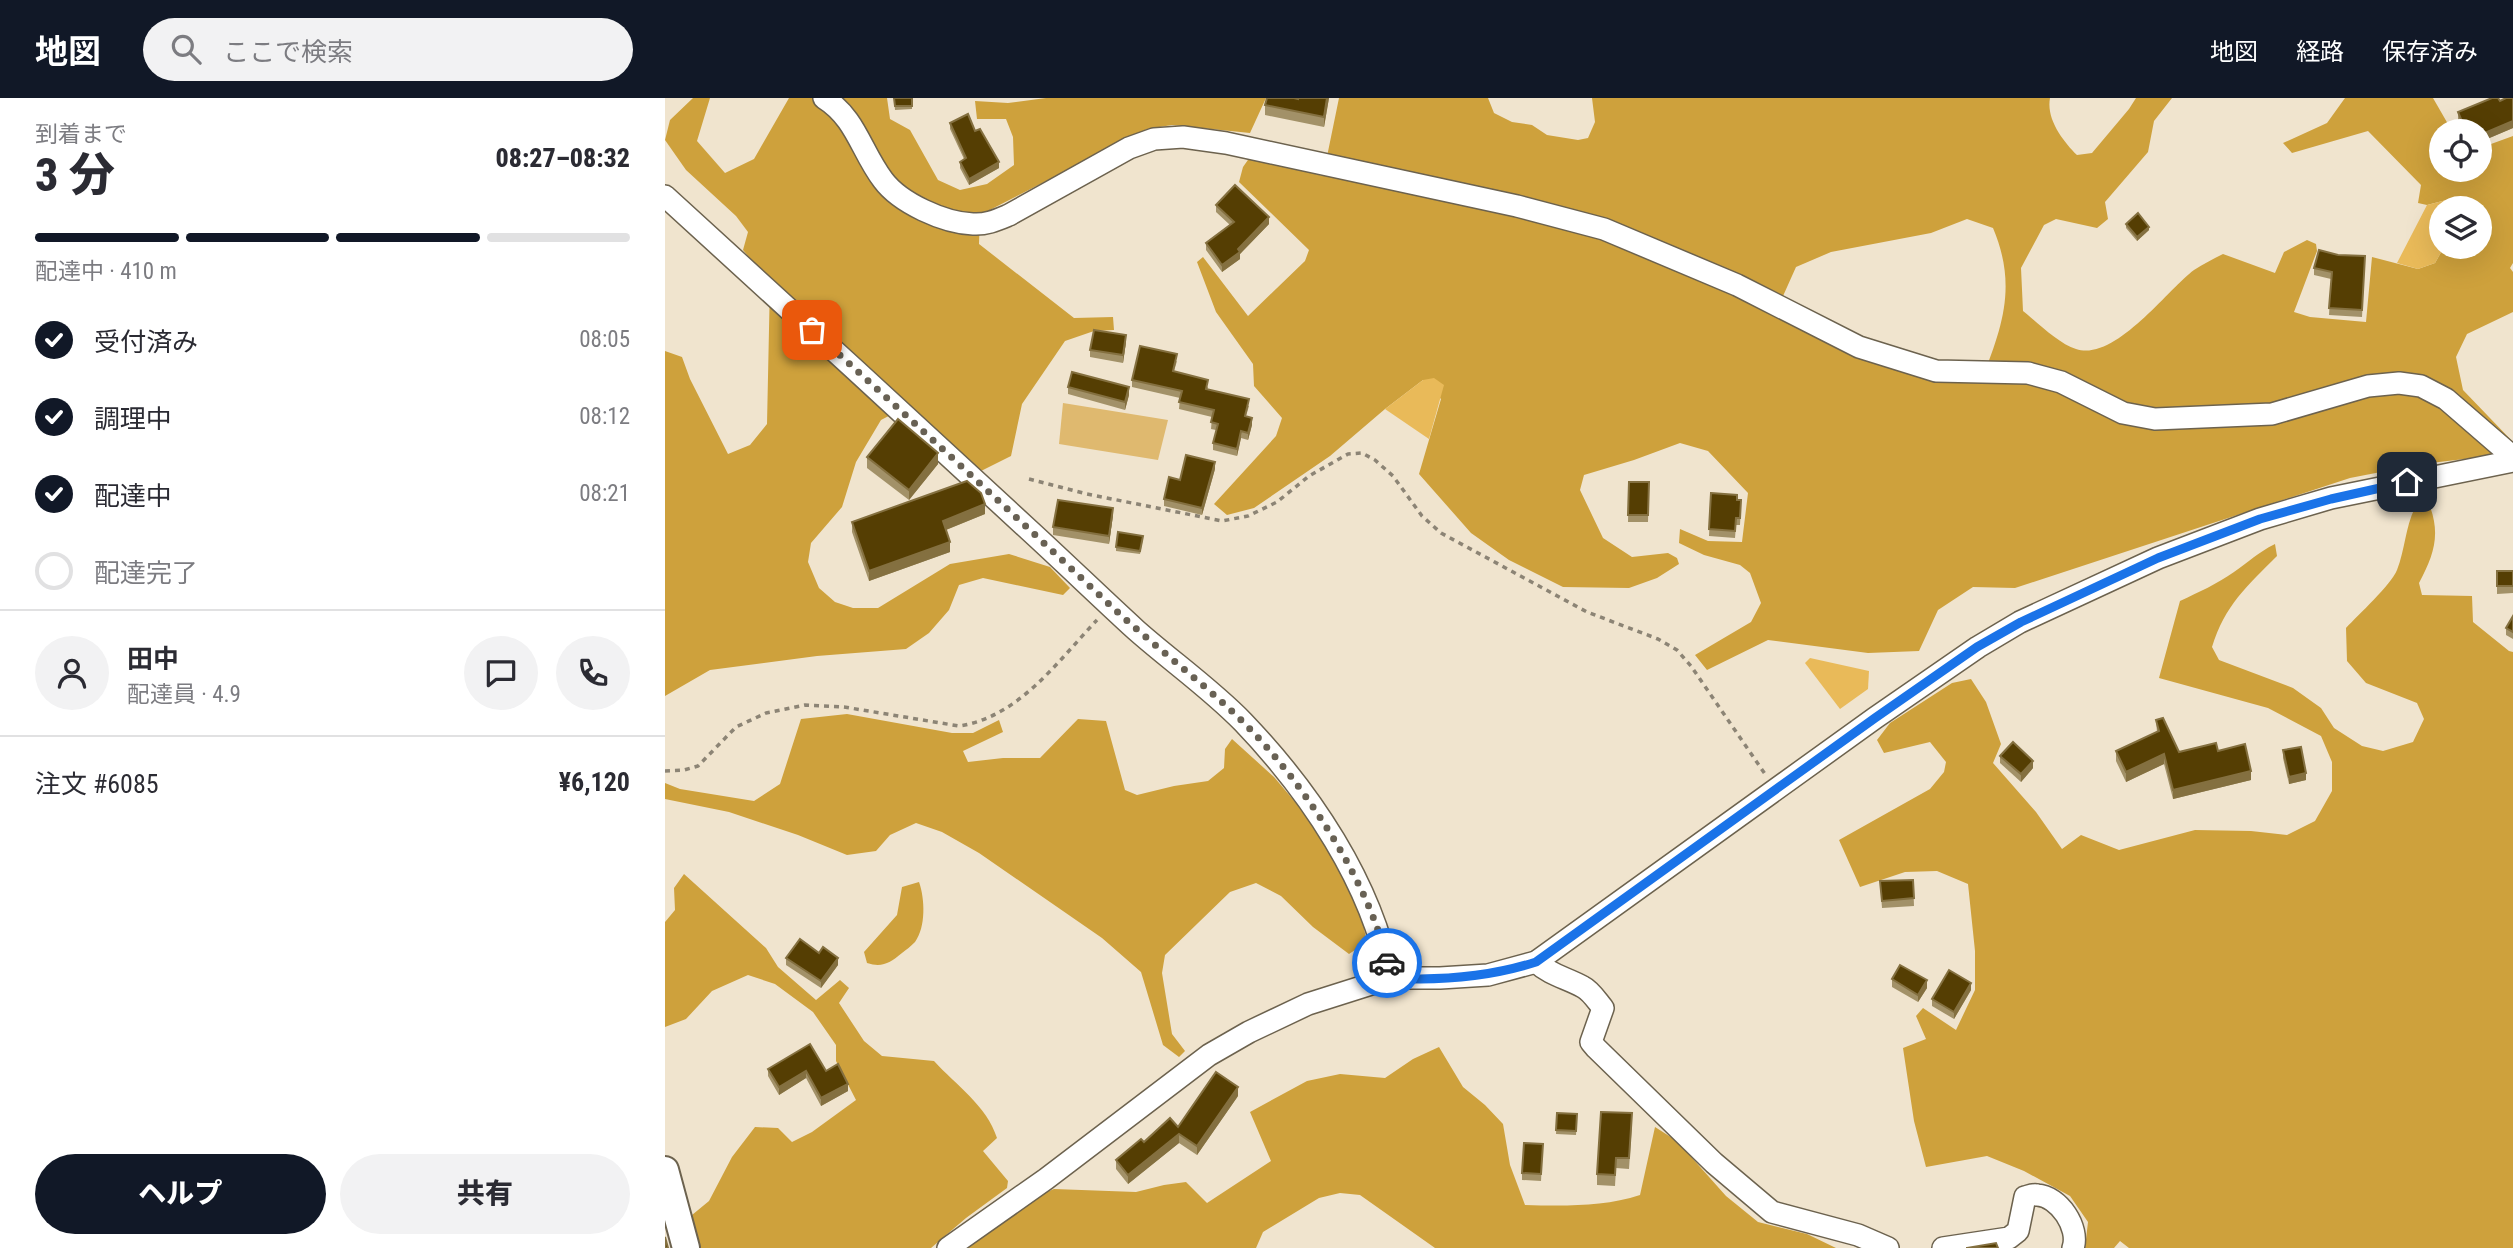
<!DOCTYPE html>
<html lang="ja">
<meta charset="utf-8">
<style>
:root{--surface:#fff;--page:#f2f2f3;--text:#2b2b33;--muted:#7c7c81;--line:#e1e1e2;--accent:#111827}
body{margin:0;font-family:"Roboto Condensed","Noto Sans JP",sans-serif;background:var(--page);color:var(--text);height:100vh;display:flex;flex-direction:column;font-size:26px;white-space:nowrap}
*{box-sizing:border-box;margin:0}
p{font-size:23px;color:var(--muted)}
.icon{flex:none;width:38px;height:38px;fill:none;stroke:currentColor;stroke-width:2;stroke-linecap:round;stroke-linejoin:round}
.map{position:relative;flex:1;overflow:hidden}
.sheet{display:flex;flex-direction:column;background:var(--surface);width:665px}
.sheet>*{flex:none}
.tools{position:absolute;left:1764px;top:21px;display:grid;gap:14px}
.tools a{display:grid;place-items:center;width:63px;height:63px;border-radius:50%;background:var(--surface);box-shadow:0 7px 28px #0002;font-size:35px}
.pin{position:absolute;display:grid;place-items:center;width:60px;height:60px;color:#fff;margin:-30px;border-radius:14px;box-shadow:0 4px 10px #0006}
.courier{position:absolute;display:grid;place-items:center;width:70px;height:70px;margin:-35px;border:5px solid #1a73e8;border-radius:50%;background:#fff;color:#222;box-shadow:0 2px 9px #0007}
.summary em{font-style:normal;font-weight:800}
.summary div{display:flex;flex-direction:column-reverse}
.summary{display:flex;align-items:center;justify-content:space-between;height:119px;padding:0 35px}
h1{font-size:46px;font-weight:800;line-height:52px}
.bar{display:grid;grid-template-columns:repeat(4,1fr);gap:10px 7px;align-content:center;height:84px;padding:0 35px}
.bar i{height:9px;border-radius:5px;background:var(--line)}
.bar .selected{background:var(--accent)}
.bar p{grid-column:span 4}
.line{display:flex;align-items:center;gap:18px;padding:0 35px;border-top:2px solid var(--line)}
.line div{flex:1}
.round{display:grid;place-items:center;flex:none;width:74px;height:74px;border-radius:37px;background:var(--page)}
ol{padding:0 35px;list-style:none}
li{display:flex;align-items:center;gap:21px;height:77px}
li p{margin-inline-start:auto}
li .icon{padding:7px;border-radius:50%;background:var(--accent);color:#fff;stroke-width:4}
li:last-child{color:var(--muted)}
li i{width:38px;height:38px;border:4px solid var(--line);border-radius:50%}
.cta{display:flex;gap:14px;margin-top:auto;padding:14px 35px}
.cta a{flex:1;height:80px;border-radius:42px;background:var(--accent);color:#fff;font-size:28px;font-weight:800;line-height:80px;text-align:center}
.cta a+a{background:var(--page);color:var(--text)}
header{display:flex;align-items:center;gap:42px;box-sizing:border-box;height:98px;padding:0 35px;background:var(--accent);color:#fff}
header strong{font-size:33px}
nav{display:flex;gap:38px;margin-inline-start:auto;font-size:24px}
.search{width:490px;height:63px;background:var(--page);display:flex;align-items:center;gap:18px;box-sizing:border-box;padding:0 24px;border-radius:38px;color:var(--muted);font-size:26px}
main{display:flex;flex:1;min-height:0}
.map>svg:first-child{display:block}
</style>
<header>
<strong>地図</strong>
<div class="search"><svg class="icon" aria-label="search" viewBox="0 0 24 24"><circle cx="10" cy="10" r="6"/><path d="M15 15l6 6"/></svg>ここで検索</div>
<nav><a>地図</a><a>経路</a><a>保存済み</a></nav>
</header>
<main>
<section class="sheet">
<div class="summary"><div><h1>3 分</h1><p>到着まで</p></div><em>08:27–08:32</em></div>
<div class="bar"><i class="selected"></i><i class="selected"></i><i class="selected"></i><i></i><p>配達中 · 410 m</p></div>
<ol>
<li><svg class="icon" aria-label="check" viewBox="0 0 24 24"><path d="M5 12l5 5 9-10"/></svg>受付済み<p>08:05</p></li>
<li><svg class="icon" aria-label="check" viewBox="0 0 24 24"><path d="M5 12l5 5 9-10"/></svg>調理中<p>08:12</p></li>
<li><svg class="icon" aria-label="check" viewBox="0 0 24 24"><path d="M5 12l5 5 9-10"/></svg>配達中<p>08:21</p></li>
<li><i></i>配達完了</li>
</ol>
<div class="line" style="height:126px"><a class="round"><svg class="icon" aria-label="person" viewBox="0 0 24 24"><circle cx="12" cy="8" r="4"/><path d="M4 21q1-7 8-7t8 7"/></svg></a><div><b>田中</b><p>配達員 · 4.9</p></div><a class="round"><svg class="icon" aria-label="chat" viewBox="0 0 24 24"><path d="M4 5h16v11H9l-5 4z"/></svg></a><a class="round"><svg class="icon" aria-label="phone" viewBox="0 0 24 24"><path d="M5 4h4l2 5-3 2q2 4 5 5l2-3 5 2v4C11 20 4 13 5 4z"/></svg></a></div>
<div class="line" style="height:91px"><div>注文 #6085</div><b>¥6,120</b></div>
<div class="cta"><a>ヘルプ</a><a>共有</a></div>
</section>
<div class="map">
<svg width="1848" height="1150" viewBox="0 0 1848 1150">
<rect width="100%" height="100%" fill="#f0e4ce"/>
<!-- green -->
<polygon fill="#dfb96f" points="398,305 503,322 493,362 394,346"/>
<!-- forest -->
<g fill="#cea13c" fill-rule="evenodd">
<polygon points="28,0 45,0 32,43 60,75 89,61 124,0 222,0 225,21 245,32 273,82 295,92 322,86 349,67 348,39 341,21 312,21 310,3 343,5 381,0 601,0 585,35 507,27 482,31 315,117 314,146 409,220 448,219 449,232 429,233 400,243 357,306 346,358 316,373 239,310 216,322 191,364 177,409 146,445 143,464 154,490 170,504 188,510 213,510 285,466 344,456 385,469 405,490 398,497 318,480 294,487 284,512 264,535 241,551 152,558 45,572 0,598 0,253 17,259 25,281 63,356 85,347 102,326 105,184 78,152 83,134 71,118 21,72 0,42 5,22"/>
<path d="M 674,0 L 823,0 L 829,15 L 847,24 L 867,27 L 882,37 L 913,42 L 923,40 L 930,24 L 927,0 L 1385,0 C 1381,21 1398,43 1412,57 L 1427,55 L 1464,11 L 1471,0 L 1507,0 L 1489,23 L 1483,54 L 1440,104 L 1443,121 L 1432,130 L 1391,121 L 1379,127 L 1356,170 L 1358,213 C 1372,224 1394,246 1411,251 C 1450,264 1502,192 1529,172 C 1538,166 1548,161 1558,156 L 1610,175 L 1619,154 L 1642,142 L 1651,146 L 1652,153 L 1629,214 L 1645,219 L 1701,224 L 1707,159 L 1753,171 L 1770,165 L 1779,149 L 1815,149 L 1815,110 L 1796,110 L 1797,106 L 1789,100 L 1762,107 L 1753,105 L 1756,87 L 1703,33 L 1627,55 L 1618,45 L 1662,25 L 1680,0 L 1768,0 L 1787,33 L 1776,33 L 1776,72 L 1815,72 L 1815,50 L 1848,38 L 1848,165 L 1845,170 L 1848,174 L 1848,214 L 1802,236 L 1791,259 L 1798,292 L 1848,344 L 1848,351 L 1825,358 L 1757,366 L 1685,380 L 1350,490 L 1308,489 L 1273,512 L 1254,553 L 1203,555 L 1103,542 L 1042,572 L 1030,557 L 1086,524 L 1096,505 L 1085,475 L 1075,467 L 1039,457 L 1014,445 L 1015,431 L 1043,443 L 1077,444 L 1083,395 L 1043,353 L 1015,345 L 969,362 L 919,377 L 915,392 L 938,440 L 967,459 L 1003,455 L 1012,460 L 1014,466 L 992,480 L 964,490 L 898,489 L 844,462 L 806,435 L 754,376 L 776,301 L 758,282 L 720,311 L 665,358 L 589,410 L 562,417 L 549,406 L 611,338 L 617,320 L 589,288 L 588,266 L 551,214 L 532,164 L 538,159 L 583,218 L 640,163 L 644,152 L 574,84 L 578,69 L 585,59 L 658,78 ZM 1302,121 L 1328,130 C 1352,187 1338,227 1317,281 L 1251,278 L 1195,260 L 1110,216 L 1131,169 L 1166,154 L 1266,135 Z"/>
<path d="M 1753,404 L 1764,406 C 1776,436 1769,457 1754,485 L 1757,497 L 1807,498 L 1808,524 L 1844,553 L 1848,554 L 1848,1150 L 1464,1150 L 1455,1143 L 1449,1150 L 1420,1150 L 1423,1124 L 1405,1098 L 1359,1073 L 1322,1058 L 1261,1069 L 1249,1023 L 1238,950 L 1261,941 L 1251,918 L 1258,910 L 1291,932 L 1310,892 L 1310,853 L 1303,786 L 1272,773 L 1240,774 L 1195,789 L 1174,742 L 1265,691 L 1279,674 L 1281,664 L 1265,644 L 1219,655 L 1212,642 L 1225,625 L 1287,585 L 1306,581 L 1321,604 L 1336,646 L 1328,665 L 1371,714 L 1397,751 L 1416,737 L 1454,752 L 1530,732 L 1586,733 L 1622,737 L 1650,723 L 1667,693 L 1667,664 L 1656,638 L 1603,610 L 1494,580 L 1515,503 C 1534,494 1552,486 1569,474 C 1585,463 1592,455 1610,446 L 1612,458 C 1582,488 1560,507 1547,549 L 1554,562 L 1628,590 L 1656,610 L 1669,630 L 1697,648 L 1718,653 L 1748,644 L 1759,621 L 1752,605 L 1701,585 L 1682,563 L 1681,530 C 1693,517 1726,487 1732,472 C 1741,449 1740,426 1753,404 Z"/>
<polygon points="182,616 287,635 308,635 334,622 338,634 298,653 303,664 338,660 375,660 413,621 441,623 460,692 472,697 509,688 543,683 559,670 560,651 567,641 609,679 658,737 697,818 701,841 696,848 684,856 648,829 616,798 591,785 565,794 500,857 497,875 507,936 520,953 514,959 498,947 476,874 437,840 314,755 277,734 251,725 225,737 211,753 182,757 133,737 64,714 0,701 0,685 15,691 89,703 115,686 136,621"/>
<path d="M 19,776 L 101,850 L 113,869 L 151,902 L 175,882 L 184,890 L 174,905 L 199,943 L 217,958 L 269,963 C 291,987 322,1008 332,1040 L 318,1053 L 343,1083 L 342,1090 L 301,1120 L 266,1150 L 35,1150 L 27,1117 L 44,1103 L 67,1059 L 90,1029 L 113,1030 L 127,1044 L 147,1034 L 191,1002 L 171,963 L 171,947 L 148,914 L 110,886 L 83,877 L 47,893 L 21,921 L 0,929 L 0,824 L 10,812 L 9,790 Z"/>
<path d="M 254,784 C 260,801 261,829 250,844 C 246,848 241,852 237,855 C 225,865 217,870 202,865 L 199,854 L 232,817 L 237,789 Z"/>
<path d="M 774,949 L 798,989 L 820,1007 L 838,1026 L 845,1067 L 860,1107 C 897,1108 939,1109 975,1097 L 990,1029 L 1012,1043 L 1061,1098 L 1093,1124 L 1142,1136 L 1171,1150 L 770,1150 L 695,1097 L 675,1095 L 654,1100 L 598,1134 L 591,1150 L 299,1150 L 370,1099 L 389,1091 L 471,1094 L 499,1087 L 521,1084 L 542,1105 L 606,1063 L 585,1014 L 642,983 L 675,976 L 720,980 L 748,961 Z"/>
</g>
<!-- water -->
<g fill="#e9ba59">
<polygon points="1789,100 1797,106 1796,110 1776,110 1776,149 1779,149 1770,165 1753,171 1732,165 1762,107"/>
<polygon points="769,280 779,287 764,341 720,311 758,282"/>
<polygon points="1145,560 1204,573 1203,591 1175,611 1140,565"/>
</g>
<g fill="none" stroke-linecap="round" stroke-linejoin="round">
<defs>
<g id="minor">
<path d="M 159,0 C 191,20 196,53 218,82 C 235,105 279,125 308,126 C 321,127 332,122 344,117 L 464,50 L 489,41 L 518,39 L 561,45 L 852,108 L 939,131 L 1072,187 L 1194,249 L 1271,273 L 1363,275 L 1396,284 L 1458,315 L 1490,321 L 1607,316 L 1703,288 L 1734,285 L 1756,288 L 1781,301 L 1848,359"/>
<path d="M 0,98 C 122,209 243,320 364,432 C 400,465 435,499 471,532 C 506,563 546,591 578,624 C 645,694 706,784 725,880"/>
<path d="M 871,864 C 885,877 902,880 918,889 C 926,893 932,903 938,910 L 926,944 L 931,950 L 1049,1065 L 1107,1114 L 1193,1137 L 1223,1150"/>
<polyline points="283,1150 381,1081 544,957 584,934 643,906 725,880 775,880 823,877 871,864 1210,620 1313,549 1355,524 1493,460 1595,421 1666,400 1848,363"/>
<path d="M 1278,1150 L 1344,1140 L 1353,1133 L 1360,1099 C 1364,1098 1368,1096 1372,1097 C 1394,1098 1415,1130 1408,1150"/>
</g>
<polyline id="major" points="0,1072 21,1150"/>
</defs>
<!-- minor casing -->
<use href="#minor" stroke="#6c624e" stroke-width="24"/>
<!-- major casing -->
<use href="#major" stroke="#6c624e" stroke-width="30"/>
<!-- path -->
<g stroke="#8c8475" stroke-width="3.5" stroke-dasharray="5 5" stroke-linecap="butt">
<polyline points="364,381 422,396 557,423 583,418 612,404 644,378 683,356 697,355 710,362 728,378 757,418 776,435 922,514 993,541 1012,552 1026,568 1100,676"/>
<path d="M 0,673 L 19,672 L 33,668 L 71,629 L 101,615 L 140,607 L 179,609 L 294,628 C 354,619 392,564 432,522"/>
</g>
<!-- minor -->
<use href="#minor" stroke="#fff" stroke-width="21"/>
<!-- major -->
<use href="#major" stroke="#fff" stroke-width="26"/>
</g>
<!-- wall -->
<g fill="#a29168">
<polygon points="229,0 247,0 247,11 230,12"/>
<polygon points="664,0 659,29 600,17 600,7 633,1"/>
<polygon points="1848,0 1848,30 1815,44 1815,33 1798,33 1793,21 1793,14"/>
<polygon points="285,25 310,33 334,70 304,87 295,70 295,64 299,61 285,31"/>
<polygon points="551,107 604,126 575,156 575,161 557,174 541,152 541,145 565,127 551,114"/>
<polygon points="1461,126 1484,132 1472,143 1461,130"/>
<polygon points="1673,157 1700,158 1697,219 1664,217 1666,181 1649,177 1649,170"/>
<polygon points="461,244 458,265 425,259 425,252"/>
<polygon points="512,263 509,273 543,289 542,292 584,308 581,318 587,327 583,342 576,340 572,358 548,352 548,345 551,332 546,331 547,319 514,311 515,300 467,289 467,282"/>
<polygon points="403,289 464,297 460,312 403,296"/>
<polygon points="202,359 273,366 244,402 202,370"/>
<polygon points="550,371 537,417 499,408 499,401 515,382"/>
<polygon points="964,384 984,384 983,424 963,424"/>
<polygon points="1046,395 1076,409 1075,427 1071,427 1070,440 1044,438"/>
<polygon points="320,416 281,432 285,454 204,483 187,434 187,424"/>
<polygon points="448,417 444,446 388,437 388,429"/>
<polygon points="478,441 475,456 451,453 451,449"/>
<polygon points="1832,473 1848,473 1848,495 1832,496"/>
<polygon points="1848,518 1848,541 1841,537 1841,530"/>
<polygon points="1491,622 1514,654 1553,653 1586,682 1508,701 1499,666 1461,684 1451,663 1451,653 1492,634"/>
<polygon points="1618,652 1641,682 1624,686 1618,660"/>
<polygon points="1335,658 1368,670 1356,684 1335,665"/>
<polygon points="1248,782 1249,808 1217,810 1215,783"/>
<polygon points="121,860 173,867 156,890 121,867"/>
<polygon points="1227,881 1262,890 1253,904 1227,889"/>
<polygon points="1306,892 1289,921 1267,908 1267,901"/>
<polygon points="103,971 161,973 183,993 156,1008 141,980 114,997 103,978"/>
<polygon points="573,998 532,1057 514,1045 463,1086 451,1071 451,1062"/>
<polygon points="892,1015 912,1016 911,1037 891,1036"/>
<polygon points="967,1026 964,1071 951,1070 950,1088 932,1087 932,1076"/>
<polygon points="878,1046 876,1083 857,1082 857,1075"/>
</g>
<!-- shaded-wall -->
<g fill="#847040">
<polygon points="662,0 664,0 659,29 659,19"/>
<polygon points="1848,23 1848,30 1815,44 1815,37"/>
<polygon points="334,64 334,70 304,87 304,81"/>
<polygon points="604,119 604,126 575,156 575,161 557,174 557,167"/>
<polygon points="1484,129 1484,132 1472,143 1472,139"/>
<polygon points="461,237 461,244 458,265 458,257"/>
<polygon points="464,289 464,297 460,312 460,304"/>
<polygon points="587,320 587,327 583,342 583,335"/>
<polygon points="576,333 576,340 572,358 572,351"/>
<polygon points="273,355 273,366 244,402 244,392"/>
<polygon points="550,364 550,371 537,417 537,410"/>
<polygon points="320,406 320,416 278,433 278,423"/>
<polygon points="448,410 448,417 444,446 444,438"/>
<polygon points="285,444 285,454 204,483 204,473"/>
<polygon points="1499,656 1499,666 1461,684 1461,674"/>
<polygon points="1368,663 1368,670 1356,684 1356,676"/>
<polygon points="1586,673 1586,682 1508,701 1508,692"/>
<polygon points="1641,675 1641,682 1624,686 1624,679"/>
<polygon points="173,860 173,867 156,890 156,883"/>
<polygon points="1262,882 1262,890 1253,904 1253,897"/>
<polygon points="1306,885 1306,892 1289,921 1289,914"/>
<polygon points="141,973 141,980 114,997 114,989"/>
<polygon points="183,986 183,993 156,1008 156,1000"/>
<polygon points="573,989 573,998 532,1057 532,1048"/>
<polygon points="514,1036 514,1045 463,1086 463,1077"/>
</g>
<!-- building -->
<g fill="#553e03" stroke="#847040" stroke-width="2">
<polygon points="229,0 247,0 247,8 230,8"/>
<polygon points="602,0 629,0 633,1 633,0 662,0 659,19 600,7"/>
<polygon points="1827,0 1833,0 1835,3 1841,0 1848,0 1848,23 1815,37 1815,33 1801,33 1793,14"/>
<polygon points="303,16 310,33 315,31 334,64 304,81 295,64 301,60 285,25"/>
<polygon points="570,87 604,119 573,151 575,154 557,167 541,145 569,124 551,107"/>
<polygon points="1473,115 1484,129 1472,139 1461,126"/>
<polygon points="1654,152 1673,157 1700,158 1697,212 1664,210 1667,174 1649,170"/>
<polygon points="429,232 461,237 458,257 425,252"/>
<polygon points="475,248 512,256 508,273 543,282 541,291 584,301 580,318 587,320 583,335 576,333 572,351 548,345 553,326 546,324 549,312 514,304 517,293 467,282"/>
<polygon points="407,274 464,289 460,304 403,289"/>
<polygon points="233,321 273,355 244,392 202,359"/>
<polygon points="521,357 550,364 537,410 499,401 504,379 515,382"/>
<polygon points="302,383 316,395 320,406 278,423 285,444 204,473 187,424"/>
<polygon points="964,384 984,384 983,417 963,417"/>
<polygon points="1046,395 1072,397 1072,402 1076,402 1075,420 1071,420 1070,433 1044,431"/>
<polygon points="393,402 448,410 444,438 388,429"/>
<polygon points="453,434 478,438 475,453 451,449"/>
<rect x="1832" y="473" width="16" height="15"/>
<polygon points="1848,518 1848,534 1841,530"/>
<polygon points="1498,620 1514,654 1551,645 1553,653 1580,646 1586,673 1508,692 1499,656 1461,674 1451,653 1494,633 1491,622"/>
<polygon points="1348,644 1368,663 1356,676 1335,658"/>
<polygon points="1636,649 1641,675 1624,679 1618,652"/>
<polygon points="1248,782 1249,800 1217,803 1215,783"/>
<polygon points="135,841 154,855 158,849 173,860 156,883 121,860"/>
<polygon points="1235,867 1262,882 1253,897 1227,881"/>
<polygon points="1284,872 1306,885 1289,914 1267,901"/>
<polygon points="145,946 161,973 173,966 183,986 156,1000 141,973 114,989 103,971"/>
<polygon points="551,974 573,989 532,1048 514,1036 463,1077 451,1062 476,1041 479,1044 505,1020 513,1029"/>
<polygon points="936,1014 967,1015 964,1060 951,1060 950,1077 932,1076"/>
<polygon points="892,1015 912,1016 911,1033 891,1032"/>
<polygon points="859,1045 878,1046 876,1076 857,1075"/>
<polygon points="0,1139 3,1150 0,1150"/>
<polygon points="1331,1145 1333,1150 1301,1150 1302,1150"/>
</g>
<g fill="none" stroke-linecap="round" stroke-linejoin="round">
<!-- done -->
<path stroke="#686154" stroke-width="7" stroke-dasharray="0 12.6" d="M 147,232 C 247,322 346,414 444,506 C 486,546 534,581 576,622 C 634,678 706,785 722,865"/>
<!-- route -->
<path stroke="#1a73e8" stroke-width="9" d="M 722,865 L 725,880 C 775,883 824,879 871,864 L 1210,620 L 1312,549 L 1356,524 L 1493,460 L 1595,421 L 1666,401 L 1742,384"/>
</g>
</svg>
<div class="tools">
<a><svg class="icon" aria-label="locate" viewBox="0 0 24 24"><circle cx="12" cy="12" r="6"/><path d="M12 2v4M12 18v4M2 12h4M18 12h4"/></svg></a>
<a><svg class="icon" aria-label="layers" viewBox="0 0 24 24"><path d="M12 4l9 5-9 5-9-5zM3 14l9 5 9-5"/></svg></a>
</div>
<div class="pin" style="left:147px;top:232px;background:#ea580c"><svg class="icon" aria-label="bag" viewBox="0 0 24 24"><path d="M5 8h14l-1 12H6zM9 8a3 3 0 0 1 6 0"/></svg></div>
<div class="pin" style="left:1742px;top:384px;background:#1f2937"><svg class="icon" aria-label="home" viewBox="0 0 24 24"><path d="M3 11l9-7 9 7M6 9v11h12V9"/></svg></div>
<div class="courier" style="left:722px;top:865px"><svg class="icon" aria-label="car" viewBox="0 0 24 24"><path d="M5 17H2v-5l4-1 3-4h7l3 4 3 1v5h-3M9 17h6M6 11h13"/><circle cx="7" cy="17" r="2"/><circle cx="17" cy="17" r="2"/></svg></div>
</div>
</main>
